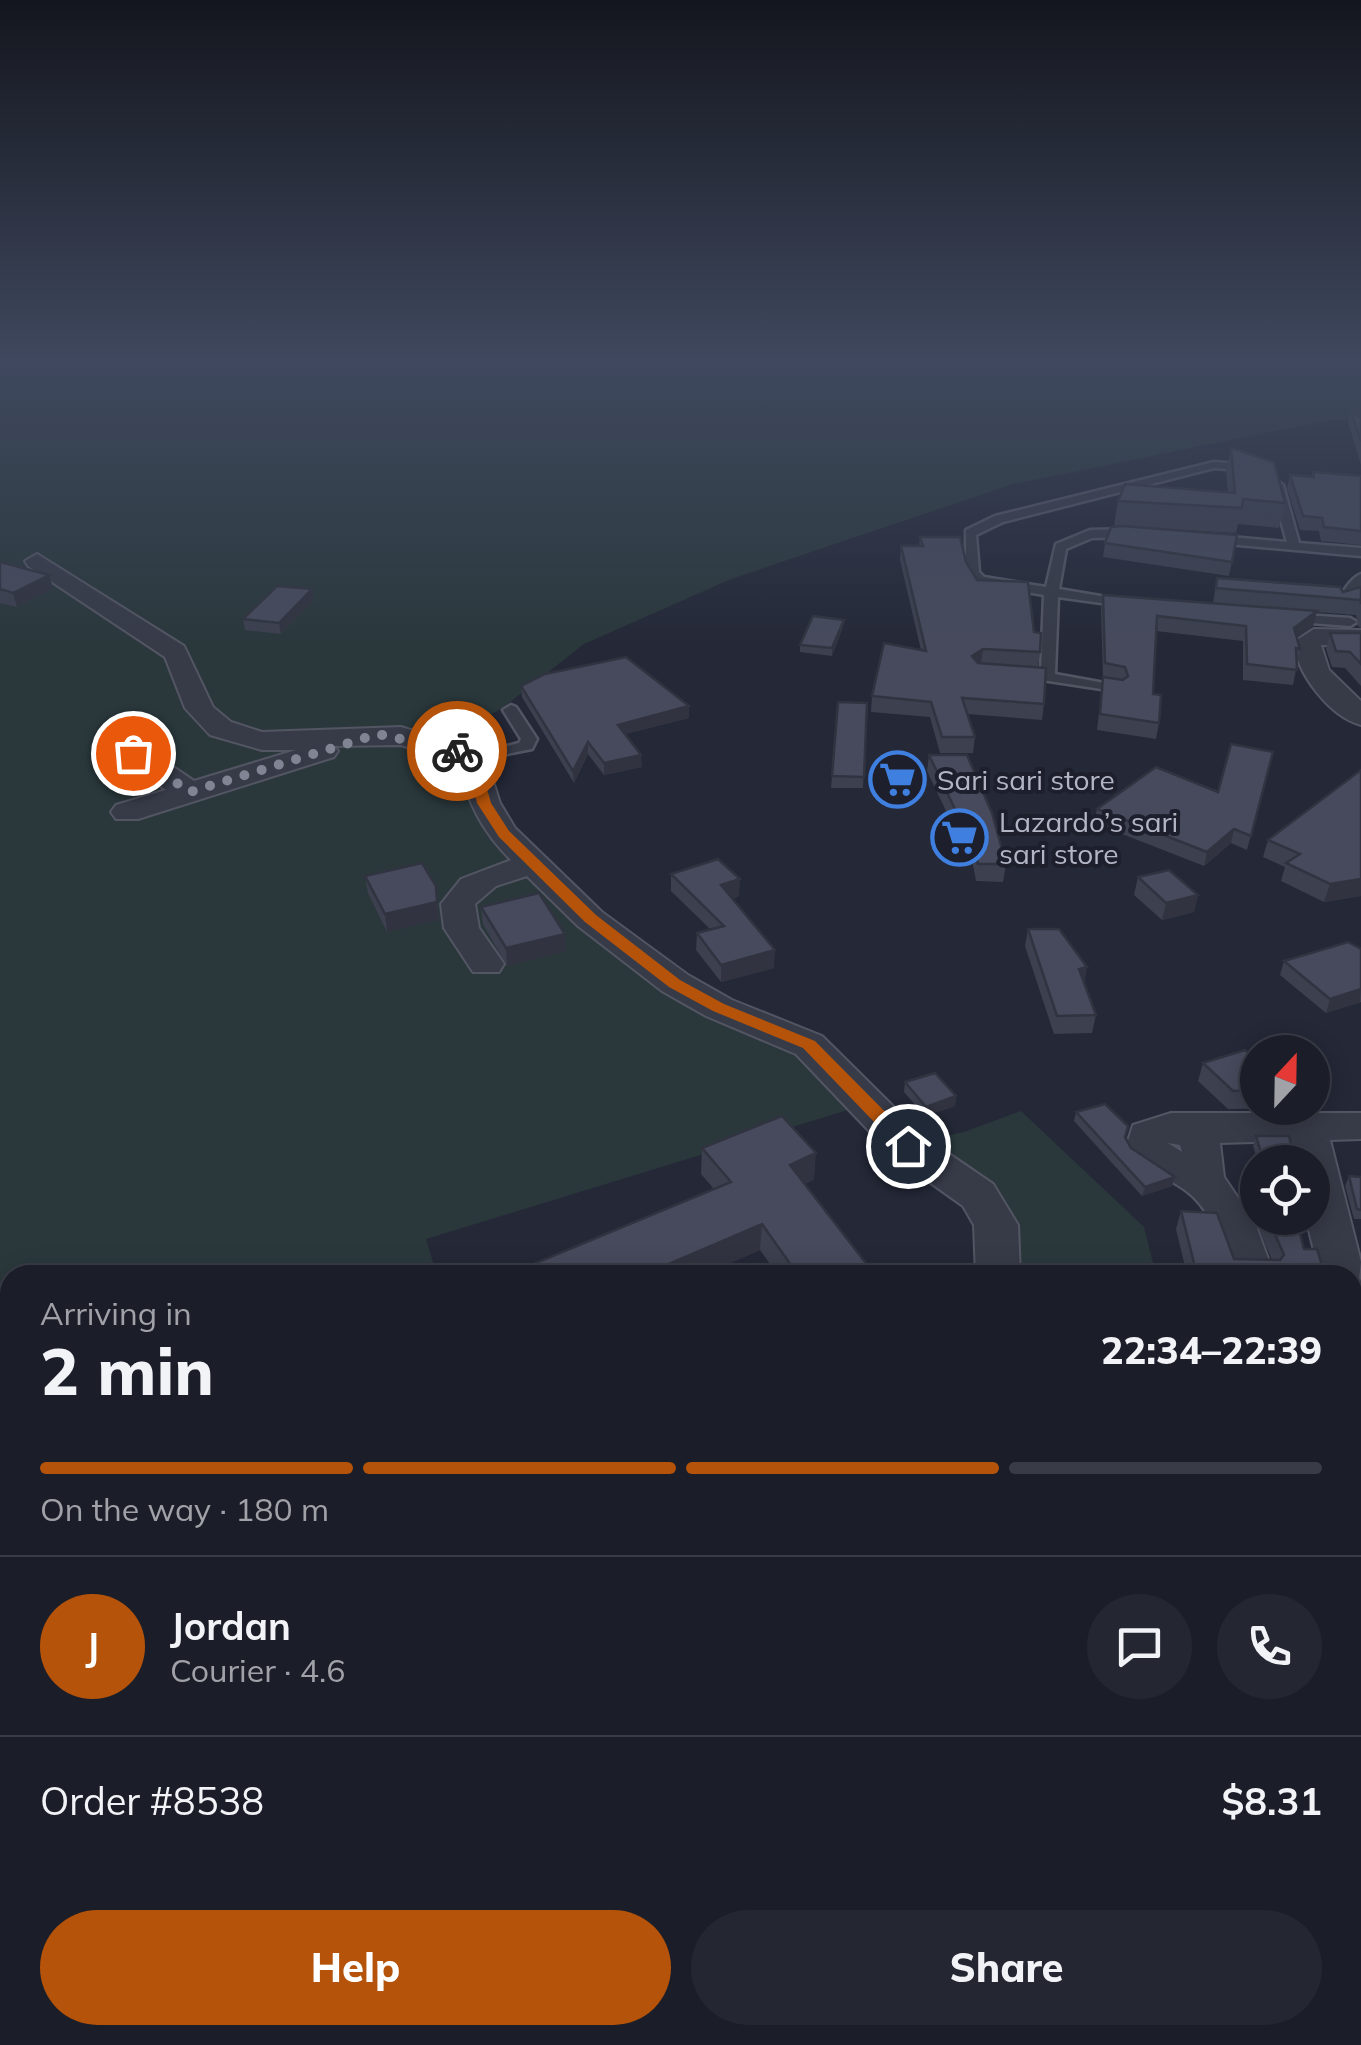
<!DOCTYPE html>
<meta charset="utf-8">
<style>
:root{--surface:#1b1e29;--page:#242731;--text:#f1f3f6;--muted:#a0a2a8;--line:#393c46;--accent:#b45309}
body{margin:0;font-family:Mulish,sans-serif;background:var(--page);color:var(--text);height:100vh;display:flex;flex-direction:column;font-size:38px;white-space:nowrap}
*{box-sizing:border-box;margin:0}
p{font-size:32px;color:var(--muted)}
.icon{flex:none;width:55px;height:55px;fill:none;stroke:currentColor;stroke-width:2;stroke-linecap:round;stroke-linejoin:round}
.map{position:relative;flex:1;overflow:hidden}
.sheet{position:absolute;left:0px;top:1265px;width:1362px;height:780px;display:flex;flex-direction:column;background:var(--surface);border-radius:30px 30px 0 0;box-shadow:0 5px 25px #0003,0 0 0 2px var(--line)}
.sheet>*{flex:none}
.needle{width:65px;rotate:22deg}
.tools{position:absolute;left:1240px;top:1035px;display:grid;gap:20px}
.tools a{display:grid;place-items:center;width:90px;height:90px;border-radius:50%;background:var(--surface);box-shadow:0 5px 25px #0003,0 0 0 2px var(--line);font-size:50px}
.pin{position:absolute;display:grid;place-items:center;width:85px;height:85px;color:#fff;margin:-42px;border:5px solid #fff;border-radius:50%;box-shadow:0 2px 10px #0007}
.courier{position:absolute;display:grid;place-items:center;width:100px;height:100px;margin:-50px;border:8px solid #b45309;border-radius:50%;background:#fff;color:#222;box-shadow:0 2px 12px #0007}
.headline em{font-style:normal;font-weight:800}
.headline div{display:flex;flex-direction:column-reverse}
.headline{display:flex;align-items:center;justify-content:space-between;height:170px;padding:0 40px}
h1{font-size:65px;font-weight:800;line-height:75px}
.bar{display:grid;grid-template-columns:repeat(4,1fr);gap:15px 10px;align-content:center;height:120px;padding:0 40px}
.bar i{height:12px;border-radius:8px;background:var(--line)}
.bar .current{background:var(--accent)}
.bar p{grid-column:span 4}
.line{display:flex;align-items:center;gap:25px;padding:0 40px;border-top:2px solid var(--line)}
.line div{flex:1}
.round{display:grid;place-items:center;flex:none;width:105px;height:105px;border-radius:52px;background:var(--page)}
.cta{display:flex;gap:20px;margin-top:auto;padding:20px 40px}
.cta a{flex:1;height:115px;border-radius:60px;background:var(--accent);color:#fff;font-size:40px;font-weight:800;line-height:115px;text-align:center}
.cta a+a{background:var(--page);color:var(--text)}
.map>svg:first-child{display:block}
</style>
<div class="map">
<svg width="1361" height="2045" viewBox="0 0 1361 2045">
<rect width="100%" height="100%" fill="#242837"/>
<!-- green -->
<polygon fill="#2a383c" points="0,360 1361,360 1361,420 1331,420 1013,484 731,579 584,644 504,707 452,737 488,758 503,812 540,862 656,958 842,1068 927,1140 964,1132 1021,1111 1144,1227 1156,1275 983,1275 987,1251 970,1210 897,1156 851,1109 426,1239 437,1275 10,1275 10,2035 1160,2035 1161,2045 0,2045"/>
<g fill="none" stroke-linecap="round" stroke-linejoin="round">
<defs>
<g id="service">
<polygon points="1214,462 1252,465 1258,468 1252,471 1214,468 1003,522 976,535 979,572 984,577 1046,587 1056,544 1090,530 1135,529 1141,533 1135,537 1092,538 1066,549 1059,589 1130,601 1130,607 1058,597 1055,674 1121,686 1121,692 1029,678 1029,672 1041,672 1044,595 975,583 966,573 966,530 995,516"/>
<polygon points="1277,481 1283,485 1299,543 1361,548 1361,556 1205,542 1203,539 1209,535 1287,542 1271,485"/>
<path d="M 1361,574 L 1361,587 L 1349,604 L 1339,604 C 1338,596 1352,577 1361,574 Z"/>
<polygon points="1289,614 1350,618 1357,622 1350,626 1284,621 1284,615"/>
<polygon points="511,705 516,707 537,739 532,749 467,762 467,756 519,743 521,739 503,710"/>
</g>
<g id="minor">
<path d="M 37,554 L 184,646 L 213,707 L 231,722 L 262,732 L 401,727 L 484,753 L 500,803 L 515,828 L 602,912 L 688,975 L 732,1000 L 822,1036 L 923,1136 L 993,1184 L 1018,1225 L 1020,1275 L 976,1275 L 974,1225 L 963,1206 L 893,1156 L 796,1054 L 706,1016 L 662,991 L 578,926 L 527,876 L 496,886 L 475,904 L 479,928 L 504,964 L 499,972 L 473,972 L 444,928 L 441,904 L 461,879 L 511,860 C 482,831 468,803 459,764 L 401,745 L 334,746 L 338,751 L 334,757 L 138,819 L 116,819 L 111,812 L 116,805 L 166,790 L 122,759 L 118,753 L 122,747 L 144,747 L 194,781 L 296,750 L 262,750 L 210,735 L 185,708 L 165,657 L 28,566 L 25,561 Z"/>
<path d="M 1314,629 L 1361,630 L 1361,646 L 1321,645 L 1329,670 L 1361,701 L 1361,725 C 1330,717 1296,673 1294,642 Z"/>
<path d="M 1171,1113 L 1361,1113 L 1361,1139 L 1330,1140 L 1361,1262 L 1358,1287 L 1352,1289 L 1352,1275 L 1320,1275 L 1306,1218 L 1312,1218 L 1312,1162 L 1294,1162 L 1289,1141 L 1220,1143 L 1224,1177 L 1255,1223 L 1274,1275 L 1230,1275 C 1220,1244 1213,1210 1185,1190 C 1164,1175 1140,1169 1126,1147 L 1133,1125 ZM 1168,1143 L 1180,1145 L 1182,1152 Z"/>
<polygon points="1352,1297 1361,1300 1361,1368 1352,1366"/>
<polygon points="1352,1508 1361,1510 1361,1556 1352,1554"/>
<polygon points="1010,2035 1076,2035 1079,2045 1013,2045"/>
</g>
</defs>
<!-- service casing -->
<use href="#service" stroke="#535563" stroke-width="5"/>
<!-- minor casing -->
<use href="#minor" stroke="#535563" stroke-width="4"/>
<!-- service -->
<use href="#service" fill="#373b48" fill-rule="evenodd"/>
<!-- minor -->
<use href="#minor" fill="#373b48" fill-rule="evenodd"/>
</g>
<!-- wall -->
<g fill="#3c404f">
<polygon points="1351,410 1361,418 1361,465 1348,422"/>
<polygon points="1231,448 1285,503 1279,528 1238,524 1236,533 1152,528 1232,562 1229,576 1103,557 1105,543 1114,526 1118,501 1228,493 1226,471"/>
<polygon points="1313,472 1361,476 1361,545 1321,541 1319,531 1300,530 1287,488 1290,475 1311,477"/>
<polygon points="920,537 966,562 977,580 1034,632 1040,652 1038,667 1044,704 1042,720 967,714 975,737 973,753 940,753 930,717 871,712 872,696 921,650 900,560 901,546 919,546"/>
<polygon points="0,562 49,575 53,589 17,607 0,603"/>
<polygon points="1217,578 1343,592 1361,587 1361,628 1358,626 1356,615 1316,612 1313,626 1297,638 1300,649 1293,685 1243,680 1243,641 1156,631 1153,694 1159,723 1156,739 1097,730 1103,679 1101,609 1103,595 1213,603"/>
<polygon points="312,589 314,600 281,634 245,630 243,619"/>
<polygon points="843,627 832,656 800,652 800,645"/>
<polygon points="1330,633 1361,633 1361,686 1345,668 1332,667 1326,649"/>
<polygon points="521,686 689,706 689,718 625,734 642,767 604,775 588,754 574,783 522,697"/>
<polygon points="838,702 867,703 863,788 831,788"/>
<polygon points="1273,752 1247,850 1231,843 1204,866 1094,823 1097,809 1218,792"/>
<polygon points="929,755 1006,864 1003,882 976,881 969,844 962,845 927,771"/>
<polygon points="1361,770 1361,896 1324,902 1281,881 1285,867 1263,857 1268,840"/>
<polygon points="671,874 739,896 732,899 774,968 721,982 696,950 697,933 710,929 671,891"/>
<polygon points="365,876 436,886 439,920 387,932 368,893"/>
<polygon points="1138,877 1198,895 1194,912 1162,920 1134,895"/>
<polygon points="481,907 566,951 507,966 483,924"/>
<polygon points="1028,929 1084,983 1096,1015 1092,1033 1054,1034 1025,946"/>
<polygon points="1361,949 1361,1002 1326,1013 1280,975 1284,961"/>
<polygon points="1258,1062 1258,1108 1282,1108 1228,1109 1198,1081 1203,1063"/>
<polygon points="905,1082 956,1096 955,1106 925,1116 904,1092"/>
<polygon points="1076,1112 1125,1137 1131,1148 1172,1186 1142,1196 1074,1121"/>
<polygon points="1256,1136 1293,1154 1304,1162 1258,1162 1253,1146"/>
<polygon points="702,1148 814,1179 805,1184 875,1275 778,1275 760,1250 703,1275 519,1275 519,1270 714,1189 701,1174"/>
<polygon points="1349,1176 1361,1177 1361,1219 1354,1219 1345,1186"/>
<polygon points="1257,1191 1258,1218 1296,1218 1304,1249 1325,1275 1187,1275 1176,1229 1181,1211 1234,1259 1272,1260 1251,1210"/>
<polygon points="1352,1377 1361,1378 1361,1510 1352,1505"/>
<polygon points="1352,1566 1361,1566 1361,1638 1357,1638 1361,1650 1361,1778 1352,1778"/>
<polygon points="1267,2035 1352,2035 1361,2045 1269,2045"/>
</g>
<!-- shaded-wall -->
<g fill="#313440">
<polygon points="49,575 53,589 17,607 13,593"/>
<polygon points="312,589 314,600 281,634 279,623"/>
<polygon points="1317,611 1313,626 1290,643 1294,628"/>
<polygon points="844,620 843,627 832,656 832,648"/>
<polygon points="983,649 981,664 970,671 972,656"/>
<polygon points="689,706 689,718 618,736 618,725"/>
<polygon points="588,742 588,754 574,783 573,771"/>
<polygon points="641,755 642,767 604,775 604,763"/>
<polygon points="1234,829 1231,843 1204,866 1207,852"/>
<polygon points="740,879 739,896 720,903 721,885"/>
<polygon points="1361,879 1361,896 1324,902 1330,884"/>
<polygon points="1198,895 1194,912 1162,920 1166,903"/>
<polygon points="437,902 439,920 387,932 385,914"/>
<polygon points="565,934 566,951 507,966 506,948"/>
<polygon points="775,950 774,968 721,982 721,965"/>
<polygon points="1087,967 1084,985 1079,969"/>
<polygon points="1361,989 1360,1002 1326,1013 1330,999"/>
<polygon points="956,1096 955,1106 925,1116 926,1107"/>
<polygon points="816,1153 814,1179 789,1191 790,1165"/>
<polygon points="1175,1177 1172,1186 1142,1196 1145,1187"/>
<polygon points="762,1224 760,1250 703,1275 643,1275"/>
</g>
<!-- building -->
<g fill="#464a5c" stroke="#313440" stroke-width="2.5">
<polygon points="1351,410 1361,418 1361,442"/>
<polygon points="1231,448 1274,462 1285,503 1243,499 1242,508 1118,501 1125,484 1235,493"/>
<polygon points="1313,472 1361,476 1361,531 1324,527 1322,518 1303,516 1290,475 1314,477"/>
<polygon points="1122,526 1237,535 1232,562 1105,543 1111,527"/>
<polygon points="920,537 960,537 966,562 977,580 1028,582 1034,632 1041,633 1040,652 983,649 972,656 978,663 1046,668 1044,704 962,698 975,737 942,737 931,702 872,696 884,643 926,651 901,546 923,546"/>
<polygon points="0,562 49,575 13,593 0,589"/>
<polygon points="1217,578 1340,587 1343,592 1361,587 1361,604 1360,600 1216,588"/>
<polygon points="277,586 312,589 279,623 243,619"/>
<polygon points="1103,595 1317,611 1294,628 1300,649 1296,648 1297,670 1247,664 1246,626 1157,616 1153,694 1161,695 1159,723 1100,714 1103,677 1123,680 1128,676 1125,667 1105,663"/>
<polygon points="813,616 844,620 832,648 800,645"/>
<polygon points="1330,633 1361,633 1361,664 1350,652 1336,651"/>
<polygon points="626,657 689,706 618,725 641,755 604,763 588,742 573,771 521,686 545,674"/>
<polygon points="838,702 867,703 864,777 832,776"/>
<polygon points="1231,744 1273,752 1251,836 1234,829 1207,852 1097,809 1156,767 1218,792"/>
<polygon points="929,755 967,755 992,813 1006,864 978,864 971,827 964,828"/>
<polygon points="1361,770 1361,879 1330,884 1286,863 1300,854 1268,840"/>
<polygon points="718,859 740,879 721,885 775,950 721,965 697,933 724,926 671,874"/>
<polygon points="422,863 436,886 437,902 385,914 365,876"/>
<polygon points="1169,870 1198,895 1166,903 1138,877"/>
<polygon points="539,893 565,934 506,948 481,907"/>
<polygon points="1028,929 1059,929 1087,967 1079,969 1096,1015 1057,1016"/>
<polygon points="1348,942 1361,949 1361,989 1330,999 1284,961"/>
<polygon points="1245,1050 1258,1062 1258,1090 1233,1091 1203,1063"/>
<polygon points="935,1073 956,1096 926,1107 905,1082"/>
<polygon points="1105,1104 1128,1126 1125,1137 1131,1148 1175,1177 1145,1187 1076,1112"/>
<polygon points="782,1116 816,1153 790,1165 875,1275 798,1275 762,1224 643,1275 522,1275 519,1270 731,1182 702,1148"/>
<polygon points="1256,1136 1289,1136 1293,1154 1302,1156 1304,1162 1264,1162"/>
<polygon points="1349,1176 1361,1177 1361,1210 1357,1209"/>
<polygon points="1181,1211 1217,1213 1234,1259 1280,1260 1284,1255 1268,1218 1296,1218 1304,1249 1317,1249 1325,1275 1197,1275"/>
<polygon points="1352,1377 1361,1378 1361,1486 1357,1492 1352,1492"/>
<polygon points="1352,1566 1361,1566 1361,1619 1352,1618"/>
<polygon points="1352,1623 1361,1650 1361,1760 1352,1759"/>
<polygon points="1352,1979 1361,1980 1361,2045 1281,2045 1279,2035 1352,2035"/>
</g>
<!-- sky -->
<linearGradient id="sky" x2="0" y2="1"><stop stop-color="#14161e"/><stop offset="0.56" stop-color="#3f485e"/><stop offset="1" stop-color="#3f485e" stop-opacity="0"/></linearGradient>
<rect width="1361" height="646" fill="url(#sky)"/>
<!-- route -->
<polygon fill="#b45309" points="457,748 479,760 491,803 509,831 596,915 680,980 724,1004 815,1041 914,1141 914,1150 901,1150 803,1048 713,1011 669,987 585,922 499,837 477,803 467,762 451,751"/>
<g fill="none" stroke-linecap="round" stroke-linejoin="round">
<!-- done -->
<polyline stroke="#818493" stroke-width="10" stroke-dasharray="0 18" points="133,753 190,792 378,734 457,751"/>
</g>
<!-- icons -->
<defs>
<symbol id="supermarket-ring" viewBox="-11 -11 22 22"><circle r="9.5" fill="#1d202c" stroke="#3f7fe0" stroke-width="1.5"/><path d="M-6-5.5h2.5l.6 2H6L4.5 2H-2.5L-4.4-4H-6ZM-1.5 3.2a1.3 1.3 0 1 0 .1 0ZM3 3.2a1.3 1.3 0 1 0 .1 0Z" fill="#3f7fe0"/></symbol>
</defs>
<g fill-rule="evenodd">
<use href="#supermarket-ring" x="866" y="748" width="63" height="63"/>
<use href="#supermarket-ring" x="928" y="806" width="63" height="63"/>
</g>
<g text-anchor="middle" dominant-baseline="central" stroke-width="8" stroke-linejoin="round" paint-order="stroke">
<!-- poi labels -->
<g font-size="28" fill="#b3b5c4" stroke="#1d202c" text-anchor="start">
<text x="937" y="779">Sari sari store</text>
<text x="999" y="821">Lazardo’s sari<tspan x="999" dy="32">sari store</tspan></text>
</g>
</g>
</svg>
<div class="tools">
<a><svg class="needle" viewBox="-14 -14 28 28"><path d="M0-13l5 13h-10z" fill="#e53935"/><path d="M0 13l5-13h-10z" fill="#a0a2a8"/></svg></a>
<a><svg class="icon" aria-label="locate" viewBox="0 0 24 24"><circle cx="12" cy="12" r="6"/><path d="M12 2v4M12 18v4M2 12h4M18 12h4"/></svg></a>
</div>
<div class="pin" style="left:133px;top:753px;background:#ea580c"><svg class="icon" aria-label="bag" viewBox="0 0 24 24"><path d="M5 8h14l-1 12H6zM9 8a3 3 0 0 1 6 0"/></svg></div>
<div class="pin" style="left:908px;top:1146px;background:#1f2937"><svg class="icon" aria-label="home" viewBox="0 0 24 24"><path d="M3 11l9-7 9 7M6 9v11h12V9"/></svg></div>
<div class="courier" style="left:457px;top:751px"><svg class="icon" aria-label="bike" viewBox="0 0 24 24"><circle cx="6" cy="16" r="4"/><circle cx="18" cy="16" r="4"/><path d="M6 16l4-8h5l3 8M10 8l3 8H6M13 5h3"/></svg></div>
<section class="sheet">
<div class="headline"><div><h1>2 min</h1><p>Arriving in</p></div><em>22:34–22:39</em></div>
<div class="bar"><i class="current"></i><i class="current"></i><i class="current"></i><i></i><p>On the way · 180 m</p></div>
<div class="line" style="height:180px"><b class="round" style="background:var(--accent);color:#fff">J</b><div><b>Jordan</b><p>Courier · 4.6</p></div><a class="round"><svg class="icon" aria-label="chat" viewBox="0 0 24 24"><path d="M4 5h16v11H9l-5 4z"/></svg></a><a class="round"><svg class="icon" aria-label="phone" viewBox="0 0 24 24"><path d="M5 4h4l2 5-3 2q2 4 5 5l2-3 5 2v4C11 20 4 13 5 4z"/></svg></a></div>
<div class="line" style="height:130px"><div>Order #8538</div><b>$8.31</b></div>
<div class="cta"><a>Help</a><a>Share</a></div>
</section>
</div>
